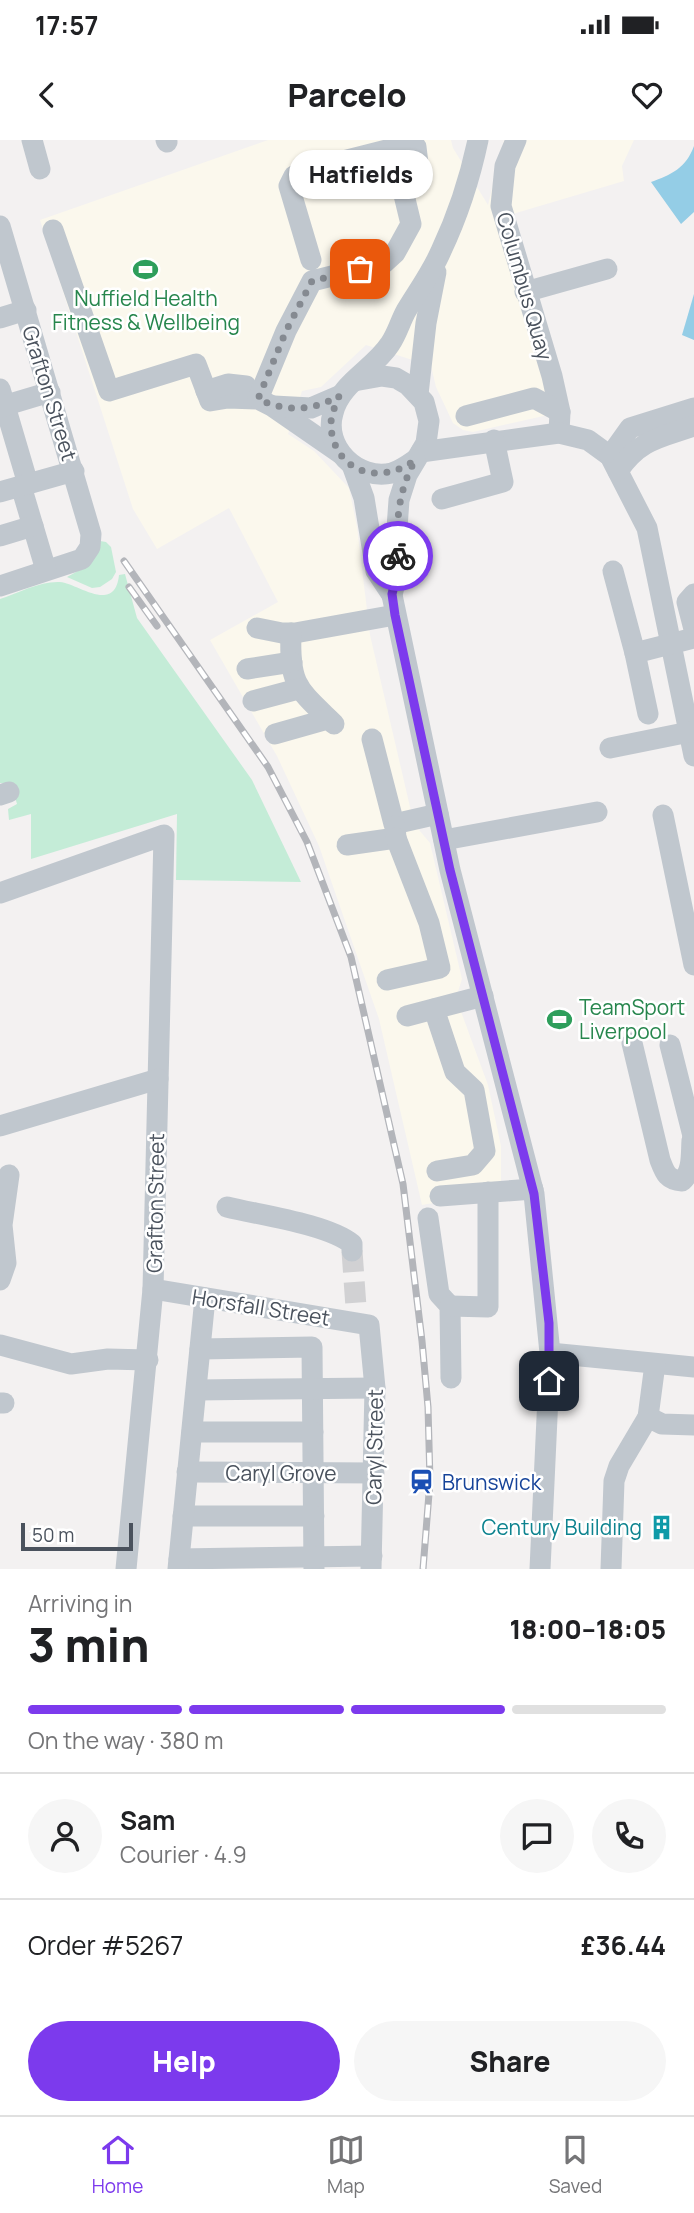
<!DOCTYPE html>
<meta charset="utf-8">
<style>
:root{--surface:#fff;--page:#f6f6f6;--text:#202124;--muted:#757577;--line:#e0e0e0;--accent:#7c3aed}
body{margin:0;font-family:Manrope,sans-serif;background:var(--page);color:var(--text);height:100vh;display:flex;flex-direction:column;font-size:26px;white-space:nowrap}
*{box-sizing:border-box;margin:0}
p{font-size:23px;color:var(--muted)}
.icon{flex:none;width:38px;height:38px;fill:none;stroke:currentColor;stroke-width:2;stroke-linecap:round;stroke-linejoin:round}
.map{position:relative;height:1429px;overflow:hidden}
.drawer{display:flex;flex-direction:column;background:var(--surface);flex:1}
.drawer>*{flex:none}
.scale{position:absolute;left:21px;bottom:18px;width:112px;box-sizing:border-box;padding-left:7px;border:4px solid #4a525d;border-top:0;font-size:19px;line-height:24px;white-space:nowrap;color:#4a525d;-webkit-text-stroke:5px #fff;paint-order:stroke}
.pin{position:absolute;display:grid;place-items:center;width:60px;height:60px;color:#fff;margin:-30px;border-radius:14px;box-shadow:0 4px 10px #0006}
.courier{position:absolute;display:grid;place-items:center;width:70px;height:70px;margin:-35px;border:5px solid #7c3aed;border-radius:50%;background:#fff;color:#222;box-shadow:0 2px 9px #0007}
.bubble{position:absolute;height:49px;border-radius:24px;background:var(--surface);box-shadow:0 2px 5px #0004;font-size:23px;font-weight:800;line-height:49px;text-align:center}
.overview em{font-style:normal;font-weight:800}
.overview div{display:flex;flex-direction:column-reverse}
.overview{display:flex;align-items:center;justify-content:space-between;height:119px;padding:0 28px}
h1{font-size:46px;font-weight:800;line-height:52px}
.bar{display:grid;grid-template-columns:repeat(4,1fr);gap:10px 7px;align-content:center;height:84px;padding:0 28px}
.bar i{height:9px;border-radius:5px;background:var(--line)}
.bar .selected{background:var(--accent)}
.bar p{grid-column:span 4}
.line{display:flex;align-items:center;gap:18px;padding:0 28px;border-top:2px solid var(--line)}
.line div{flex:1}
.round{display:grid;place-items:center;flex:none;width:74px;height:74px;border-radius:37px;background:var(--page)}
.primary-button{display:flex;gap:14px;margin-top:auto;padding:14px 28px}
.primary-button a{flex:1;height:80px;border-radius:42px;background:var(--accent);color:#fff;font-size:28px;font-weight:800;line-height:80px;text-align:center}
.primary-button a+a{background:var(--page);color:var(--text)}
.status{display:flex;justify-content:space-between;align-items:center;height:49px;padding:0 35px;background:var(--surface);direction:ltr}
.status svg{height:19px;fill:currentColor}
header{display:flex;justify-content:space-between;align-items:center;height:91px;padding:0 28px;background:var(--surface);font-size:32px;font-weight:800}
.tab-bar{display:flex;justify-content:space-around;align-items:center;height:98px;border-top:2px solid var(--line);background:var(--surface);font-size:19px;color:var(--muted)}
.tab-bar a{display:grid;justify-items:center;gap:4px}
.tab-bar .selected{color:var(--accent)}
.map>svg:first-child{display:block}
</style>
<div class="status"><b>17:57</b><svg viewBox="0 0 49 12"><path d="M0 12V9h3v3zM5 12V6h3v6zM10 12V3h3v9zM15 12V0h3v12zM26 1h20v11H26zM47 4h2v5h-2z"/></svg></div>
<header><svg class="icon" aria-label="back" viewBox="0 0 24 24"><path d="M15 5l-7 7 7 7"/></svg>Parcelo<svg class="icon" aria-label="heart" viewBox="0 0 24 24"><path d="M12 20l-8-8c-3-5 5-10 8-4 3-6 11-1 8 4z"/></svg></header>
<div class="map">
<svg width="694" height="1429" viewBox="0 0 694 1429">
<rect width="100%" height="100%" fill="#f3f1f1"/>
<!-- commercial -->
<polygon fill="#fbf8ed" points="268,0 451,0 453,8 488,65 504,0 634,0 622,26 624,41 516,73 498,82 552,255 548,275 473,292 463,290 453,283 436,247 431,226 366,205 321,247 302,251 288,294 314,311 349,348 357,387 370,495 414,684 430,703 462,839 456,858 488,945 501,1006 501,1051 422,1065 379,879 319,706 277,616 210,500 278,462 229,368 157,409 133,369 40,80"/>
<!-- green -->
<g fill="#c4ecd7">
<polygon points="100,401 106,402 111,407 116,432 112,439 100,447 92,448 67,437 85,427"/>
<path d="M 125,434 L 137,478 L 252,640 L 301,742 L 176,740 L 177,674 L 31,719 L 31,674 L 9,680 L 8,669 L 17,664 L 11,643 L 0,643 L 0,459 C 18,453 40,441 60,442 C 77,443 115,475 119,435 Z"/>
</g>
<!-- water -->
<g fill="#94cde6">
<path d="M 694,6 L 694,72 L 681,84 L 651,42 C 671,35 686,28 694,6 Z"/>
<polygon points="694,154 694,200 682,195"/>
</g>
<g fill="none" stroke-linecap="round" stroke-linejoin="round">
<!-- minor-tunnel -->
<polyline stroke="#d1d1d3" stroke-width="21" stroke-dasharray="21 10" stroke-linecap="butt" points="352,1111 356,1167"/>
<!-- minor -->
<g stroke="#c0c7ce" stroke-width="21">
<polyline points="32,0 40,29"/>
<polyline points="166,0 167,2"/>
<polyline points="516,0 505,26 501,66 552,236 560,272 559,293"/>
<polyline points="0,86 91,394 90,407 82,419 0,446"/>
<polyline points="53,90 109,251 196,224 210,261 228,258 258,259 272,266 340,313"/>
<polyline points="525,152 607,129"/>
<polyline points="0,178 26,170"/>
<polyline points="354,241 382,236 396,238 408,245 424,262 429,281 426,303 407,335 399,360 397,388 399,427 392,455 450,730 534,1054 550,1213 540,1429"/>
<polyline points="0,249 28,344"/>
<polyline points="206,251 228,244 246,246 253,258"/>
<polyline points="418,254 426,183 436,132"/>
<polyline points="258,259 286,191 312,141 384,123 395,113 411,84 404,55 419,32 416,7 410,4 308,30 294,36 289,46 311,120"/>
<polyline points="274,266 311,268 339,256"/>
<polyline points="0,267 50,252"/>
<polyline points="466,276 534,258 560,272"/>
<polyline points="421,312 559,293 588,300 610,316 647,388 694,616"/>
<polyline points="610,316 630,288 694,268"/>
<path d="M 415,320 C 408,325 401,330 392,333 C 357,341 323,307 333,273 C 340,243 374,229 390,204 C 397,194 400,182 406,171 C 418,151 432,132 441,111 C 458,75 470,38 478,0"/>
<polyline points="352,325 364,358 376,431 392,455"/>
<path d="M 618,331 C 640,299 660,298 694,286"/>
<polyline points="21,346 46,430"/>
<polyline points="0,352 74,331"/>
<polyline points="442,359 503,342 494,300"/>
<polyline points="0,396 33,386"/>
<polyline points="613,431 635,513"/>
<polyline points="694,454 687,462 694,489"/>
<polyline points="257,488 282,493 295,493 395,475"/>
<path d="M 291,493 C 289,546 298,549 334,584"/>
<polyline points="247,529 292,522"/>
<polyline points="253,561 298,549"/>
<polyline points="648,574 635,513 694,498"/>
<polyline points="275,594 328,579"/>
<polyline points="372,599 394,684 438,674"/>
<polyline points="610,608 694,591"/>
<polyline points="0,655 9,652"/>
<polyline points="663,675 694,825"/>
<polyline points="444,700 597,672"/>
<polyline points="347,705 396,698 395,686"/>
<polyline points="0,753 164,695 153,1149 126,1429"/>
<polyline points="387,840 440,828 429,783 396,698"/>
<polyline points="434,869 455,932 474,950 485,1011 473,1025 437,1031"/>
<polyline points="407,876 483,856"/>
<path d="M 632,903 L 660,1020 C 665,1033 667,1040 682,1041 C 693,1031 691,1014 692,1000"/>
<polyline points="670,905 694,1000"/>
<polyline points="0,986 158,939"/>
<polyline points="440,1056 533,1049"/>
<path d="M 227,1067 C 259,1075 327,1084 352,1104 L 352,1111"/>
<polyline points="428,1078 439,1154 450,1166 451,1238"/>
<polyline points="0,1140 6,1123 2,1085 9,1035"/>
<polyline points="153,1149 369,1185 375,1248 371,1429"/>
<polyline points="450,1166 488,1167 488,1052"/>
<polyline points="0,1205 71,1224 108,1219 148,1220"/>
<polyline points="200,1209 312,1207 314,1429"/>
<polyline points="550,1213 694,1227"/>
<polyline points="197,1250 375,1248"/>
<polyline points="0,1263 4,1263"/>
<polyline points="648,1277 662,1284 694,1285"/>
<polyline points="192,1292 313,1292"/>
<polyline points="187,1332 374,1333"/>
<polyline points="183,1376 314,1376"/>
<polyline points="179,1419 372,1416"/>
<polyline points="178,1429 205,1158"/>
<polyline points="611,1429 614,1341 619,1326 648,1277 655,1224"/>
</g>
<defs>
<g id="rail">
<polyline points="124,421 268,627 307,702 351,817 403,1044 422,1201 428,1267 430,1341 423,1429"/>
<polyline points="129,447 157,486"/>
</g>
</defs>
<!-- rail casing -->
<use href="#rail" stroke="#b3b5ba" stroke-width="7"/>
<!-- rail -->
<use href="#rail" stroke="#fff" stroke-width="4.5" stroke-dasharray="13" stroke-linecap="butt"/>
</g>
<g fill="none" stroke-linecap="round" stroke-linejoin="round">
<!-- done -->
<path stroke="#858a91" stroke-width="7" stroke-dasharray="0 12.6" d="M 360,129 L 312,141 L 286,191 L 258,259 C 286,272 313,271 339,256 C 335,266 330,277 331,288 C 336,334 382,345 415,320 C 398,352 396,381 398,416"/>
<!-- route -->
<polyline stroke="#7c3aed" stroke-width="9" points="398,416 399,427 392,454 395,475 450,730 534,1054 549,1183 549,1241"/>
</g>
<!-- icons -->
<defs>
<symbol id="stadium-bare" viewBox="-9 -9 18 18"><path d="M0-5a6.5 5 0 1 0 0 10a6.5 5 0 1 0 0-10ZM-3.5-1.8h7v3.6h-7Z" fill="#2e9e5b" stroke="#fff" stroke-width="2.5" paint-order="stroke"/></symbol>
<symbol id="station-bare" viewBox="-9 -9 18 18"><path d="M-3-6H3Q5-6 5-4V2Q5 4 3 4L4.5 6H3L1.5 4h-3L-3 6H-4.5L-3 4Q-5 4-5 2V-4Q-5-6-3-6ZM-3.5-4v3h7v-3ZM-3.5 1v1.5H-2V1ZM2 1v1.5H3.5V1Z" fill="#1a4fb4" stroke="#fff" stroke-width="2.5" paint-order="stroke"/></symbol>
<symbol id="building-bare" viewBox="-9 -9 18 18"><path d="M-4-6H4V6H1V3H-1V6H-4ZM-2.5-4.3h1.7v1.8h-1.7ZM.8-4.3h1.7v1.8H.8ZM-2.5-1h1.7V.8h-1.7ZM.8-1h1.7V.8H.8Z" fill="#0f9aa8" stroke="#fff" stroke-width="2.5" paint-order="stroke"/></symbol>
</defs>
<g fill-rule="evenodd">
<use href="#stadium-bare" x="128" y="112" width="35" height="35"/>
<use href="#stadium-bare" x="542" y="862" width="35" height="35"/>
<use href="#station-bare" x="404" y="1324" width="35" height="35"/>
<use href="#building-bare" x="644" y="1370" width="35" height="35"/>
</g>
<g text-anchor="middle" dominant-baseline="central" stroke-width="5" stroke-linejoin="round" paint-order="stroke">
<!-- street labels -->
<g font-size="21" fill="#4a525d" stroke="#fff">
<text transform="translate(525 146) rotate(74)">Columbus Quay</text>
<text transform="translate(50 253) rotate(73)">Grafton Street</text>
<text transform="translate(155 1063) rotate(-89)">Grafton Street</text>
<text transform="translate(261 1167) rotate(9)">Horsfall Street</text>
<text transform="translate(374 1307) rotate(-89)">Caryl Street</text>
<text x="281" y="1333">Caryl Grove</text>
</g>
<!-- leisure labels -->
<g font-size="21" fill="#27864d" stroke="#fff">
<text x="146" y="158">Nuffield Health<tspan x="146" dy="24">Fitness &amp; Wellbeing</tspan></text>
<text x="579" y="867" text-anchor="start">TeamSport<tspan x="579" dy="24">Liverpool</tspan></text>
</g>
<!-- transit labels -->
<g font-size="21" fill="#164399" stroke="#fff" text-anchor="start">
<text x="442" y="1342">Brunswick</text>
</g>
<!-- culture labels -->
<g font-size="21" fill="#0d838f" stroke="#fff" text-anchor="end">
<text x="642" y="1387">Century Building</text>
</g>
</g>
</svg>
<div class="scale">50 m</div>
<div class="pin" style="left:360px;top:129px;background:#ea580c"><svg class="icon" aria-label="bag" viewBox="0 0 24 24"><path d="M5 8h14l-1 12H6zM9 8a3 3 0 0 1 6 0"/></svg></div>
<div class="pin" style="left:549px;top:1241px;background:#1f2937"><svg class="icon" aria-label="home" viewBox="0 0 24 24"><path d="M3 11l9-7 9 7M6 9v11h12V9"/></svg></div>
<div class="courier" style="left:398px;top:416px"><svg class="icon" aria-label="bike" viewBox="0 0 24 24"><circle cx="6" cy="16" r="4"/><circle cx="18" cy="16" r="4"/><path d="M6 16l4-8h5l3 8M10 8l3 8H6M13 5h3"/></svg></div>
<div class="bubble" style="left:289px;top:10px;width:144px">Hatfields</div>
</div>
<section class="drawer">
<div class="overview"><div><h1>3 min</h1><p>Arriving in</p></div><em>18:00–18:05</em></div>
<div class="bar"><i class="selected"></i><i class="selected"></i><i class="selected"></i><i></i><p>On the way · 380 m</p></div>
<div class="line" style="height:126px"><a class="round"><svg class="icon" aria-label="person" viewBox="0 0 24 24"><circle cx="12" cy="8" r="4"/><path d="M4 21q1-7 8-7t8 7"/></svg></a><div><b>Sam</b><p>Courier · 4.9</p></div><a class="round"><svg class="icon" aria-label="chat" viewBox="0 0 24 24"><path d="M4 5h16v11H9l-5 4z"/></svg></a><a class="round"><svg class="icon" aria-label="phone" viewBox="0 0 24 24"><path d="M5 4h4l2 5-3 2q2 4 5 5l2-3 5 2v4C11 20 4 13 5 4z"/></svg></a></div>
<div class="line" style="height:91px"><div>Order #5267</div><b>£36.44</b></div>
<div class="primary-button"><a>Help</a><a>Share</a></div>
</section>
<nav class="tab-bar">
<a class="selected"><svg class="icon" aria-label="home" viewBox="0 0 24 24"><path d="M3 11l9-7 9 7M6 9v11h12V9"/></svg>Home</a>
<a><svg class="icon" aria-label="map" viewBox="0 0 24 24"><path d="M3 6l6-2 6 2 6-2v14l-6 2-6-2-6 2zM9 4v14M15 6v14"/></svg>Map</a>
<a><svg class="icon" aria-label="saved" viewBox="0 0 24 24"><path d="M7 4h10v16l-5-4-5 4z"/></svg>Saved</a>
</nav>
